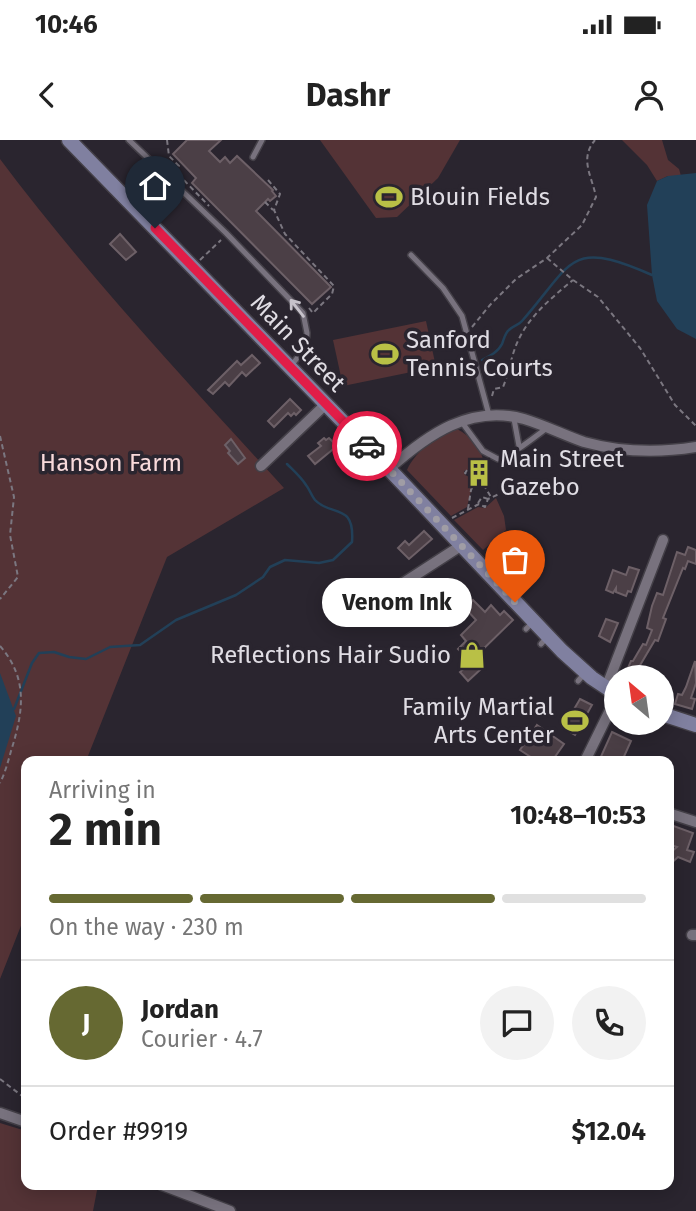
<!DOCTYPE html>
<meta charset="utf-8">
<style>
:root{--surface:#fff;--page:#f2f2f2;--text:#222;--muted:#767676;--line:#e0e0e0;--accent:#666932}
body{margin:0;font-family:"Fira Sans",sans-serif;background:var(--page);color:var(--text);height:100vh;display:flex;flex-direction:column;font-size:26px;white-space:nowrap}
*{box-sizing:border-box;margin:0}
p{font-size:23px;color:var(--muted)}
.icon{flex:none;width:38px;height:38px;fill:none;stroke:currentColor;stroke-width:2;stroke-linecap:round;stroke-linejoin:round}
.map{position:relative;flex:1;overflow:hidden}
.sheet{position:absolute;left:21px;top:616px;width:653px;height:434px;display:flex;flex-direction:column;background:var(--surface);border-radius:14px;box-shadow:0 4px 18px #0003}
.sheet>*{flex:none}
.needle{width:46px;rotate:331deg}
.tools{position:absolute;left:604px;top:525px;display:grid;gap:14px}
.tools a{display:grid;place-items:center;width:70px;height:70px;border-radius:50%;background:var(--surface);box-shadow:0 4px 18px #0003;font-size:35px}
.pin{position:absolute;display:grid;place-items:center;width:60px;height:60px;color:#fff;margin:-72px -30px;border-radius:50% 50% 50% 0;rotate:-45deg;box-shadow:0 0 7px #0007}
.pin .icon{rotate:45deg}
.courier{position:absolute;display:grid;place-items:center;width:70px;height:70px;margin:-35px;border:5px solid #e11d48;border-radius:50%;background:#fff;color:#222;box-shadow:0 2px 9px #0007}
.bubble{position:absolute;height:49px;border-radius:24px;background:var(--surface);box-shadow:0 4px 18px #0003;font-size:23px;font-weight:700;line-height:49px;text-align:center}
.headline em{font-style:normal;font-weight:700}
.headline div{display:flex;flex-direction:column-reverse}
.headline{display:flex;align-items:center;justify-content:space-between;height:119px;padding:0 28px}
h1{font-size:46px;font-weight:700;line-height:52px}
.bar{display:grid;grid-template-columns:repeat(4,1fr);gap:10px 7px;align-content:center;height:84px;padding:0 28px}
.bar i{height:9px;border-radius:5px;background:var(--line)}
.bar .selected{background:var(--accent)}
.bar p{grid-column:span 4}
.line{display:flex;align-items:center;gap:18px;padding:0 28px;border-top:2px solid var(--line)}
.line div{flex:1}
.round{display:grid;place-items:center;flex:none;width:74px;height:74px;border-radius:37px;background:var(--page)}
.status{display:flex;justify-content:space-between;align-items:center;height:49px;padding:0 35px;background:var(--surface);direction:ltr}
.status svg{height:19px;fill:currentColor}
header{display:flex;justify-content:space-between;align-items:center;height:91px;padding:0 28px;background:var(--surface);font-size:32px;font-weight:700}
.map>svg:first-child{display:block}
</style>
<div class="status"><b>10:46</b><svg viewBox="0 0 49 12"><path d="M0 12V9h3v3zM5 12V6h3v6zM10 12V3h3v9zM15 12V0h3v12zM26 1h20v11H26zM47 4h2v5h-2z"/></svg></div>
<header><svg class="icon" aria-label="back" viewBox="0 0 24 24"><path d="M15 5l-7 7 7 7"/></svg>Dashr<svg class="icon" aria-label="person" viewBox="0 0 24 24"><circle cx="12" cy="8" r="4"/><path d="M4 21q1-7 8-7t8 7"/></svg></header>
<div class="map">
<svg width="696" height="1071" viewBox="0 0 696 1071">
<rect width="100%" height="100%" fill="#2a252f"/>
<!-- green -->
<g fill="#543336">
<polygon points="320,0 460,0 438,38 397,77 376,78"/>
<polygon points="622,0 662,0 668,20 679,29 681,36 668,36 657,41 647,25"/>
<path d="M 0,19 C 87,135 186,241 284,348 L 167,417 L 86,621 L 26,621 L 26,773 L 0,839 Z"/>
<polygon points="426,181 436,227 343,246 333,200"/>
<path d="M 457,289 C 471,296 483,310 484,325 L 464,331 L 465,335 L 474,339 L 467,367 L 451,376 L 407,330 C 416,310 437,296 457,289 Z"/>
<polygon points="496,358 504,376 506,390 483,410 454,380 478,367 485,368"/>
<polygon points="0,983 26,991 26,1045 98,1045 93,1071 0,1071"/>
</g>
<!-- water -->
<g fill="#224058">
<polygon points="696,33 696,199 677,189 657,161 652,135 647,65 657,41 668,36"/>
<polygon points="0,533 16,576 0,628"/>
</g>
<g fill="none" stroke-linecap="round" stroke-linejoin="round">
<!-- stream -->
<g stroke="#224058" stroke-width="2.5">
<path d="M 482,220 C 490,216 498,212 502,204 C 504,199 505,193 509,190 C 513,186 519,185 522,181 C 574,122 568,98 652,135"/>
<path d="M 14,569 L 32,523 L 39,513 L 54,512 L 69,517 L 86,519 L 110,507 L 140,505 L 176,480 L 236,455 L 263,437 L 270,427 L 285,420 L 319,423 L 333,420 L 352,402 C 355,362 331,377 315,360 C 311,355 310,350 306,345 C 301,337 294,331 287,324"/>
</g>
</g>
<!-- building -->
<g fill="#4b3f46" stroke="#6d6067" stroke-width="2">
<polygon points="187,0 221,0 209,11 220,22 225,17 230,23 237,16 273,50 272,51 276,56 270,61 268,59 256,71 331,147 312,164 192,43 196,38 173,14"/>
<polygon points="120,94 136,112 126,120 110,104"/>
<polygon points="252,215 260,223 246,236 242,232 229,246 225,242 213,254 208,250 237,221 241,225"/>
<polygon points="290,259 301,270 296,275 294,273 291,276 288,273 274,287 268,281"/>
<polygon points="324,298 326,300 329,298 337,306 315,324 308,316 321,306 318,303"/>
<polygon points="231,299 245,318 238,324 228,313 230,311 225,305"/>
<polygon points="424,391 432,399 409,419 398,408 405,401 409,405"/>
<polygon points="688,407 696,410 696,424 688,421 685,429 683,428 663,478 666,479 658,501 655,500 639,527 642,528 639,537 624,537 631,521 633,521 643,504 646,505 652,490 647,488 652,466 657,453 663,455 677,412 685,415"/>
<polygon points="629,427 639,430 631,452 628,451 626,456 616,452 616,448 613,453 606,450 613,430 626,435"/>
<polygon points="473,460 485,472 491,465 500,475 504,471 513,480 472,520 481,529 468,541 460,532 466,527 460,521 465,516 458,509 466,501 461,495 476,480 465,468"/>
<polygon points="606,479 618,483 610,502 599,496"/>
<polygon points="695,521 696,543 691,558 695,559 692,569 675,564 678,554 682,555 686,547"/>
<polygon points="580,559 592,565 575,595 563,588"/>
<polygon points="537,585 564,604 552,621 537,621 520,610"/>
<polygon points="612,592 631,601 622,621 599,621"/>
<polygon points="668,684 693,693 687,710 694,712 690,722 678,717 668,726 668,715 677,707 668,704"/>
</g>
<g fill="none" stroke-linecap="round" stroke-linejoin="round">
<defs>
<g id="lane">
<polyline points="129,0 226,93 303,173 307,193 306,207 290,227"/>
<polyline points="253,17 262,0"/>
<polyline points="140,73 173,41"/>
<polyline points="411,115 443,148 462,176 489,275"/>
<polyline points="514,279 519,306"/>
<path d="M 461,281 L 483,311 L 498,319 C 509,318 536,296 547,288"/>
<polyline points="526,489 534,481"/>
<polyline points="541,504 548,496"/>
<polyline points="578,541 585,533"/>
</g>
<g id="street">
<polyline points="261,326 326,264"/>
<path d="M 389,329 C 427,295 470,264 524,279 C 544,285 564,295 584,302 C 620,312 659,313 696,307"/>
<polyline points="391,451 462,405"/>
<polyline points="606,548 663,400"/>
<polyline points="585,621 616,558"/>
<polyline points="668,673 696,682"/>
<polyline points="692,795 696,795"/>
<polyline points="0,973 26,982"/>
<polyline points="162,1045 230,1071"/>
</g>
<g id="secondary">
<polyline points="69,0 389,329 562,511 592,538 616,554"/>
<polyline points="662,574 696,585"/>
</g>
</defs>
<!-- lane casing -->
<use href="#lane" stroke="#444048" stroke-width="8"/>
<!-- street casing -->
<use href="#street" stroke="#444048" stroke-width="13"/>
<!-- secondary casing -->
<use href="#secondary" stroke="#444048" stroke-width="17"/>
<!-- path -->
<g stroke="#7b7780" stroke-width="2" stroke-dasharray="5 3.5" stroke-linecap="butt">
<polyline points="167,0 169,16 179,26 174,30 209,66"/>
<polyline points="268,40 280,54 274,70 285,94 334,146 332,154 313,173 309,168"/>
<polyline points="265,62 273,70"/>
<polyline points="547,118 573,140 598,157 640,208 675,265 696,286"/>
<polyline points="200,120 221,100"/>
<path d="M 472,187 L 490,165 L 516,139 L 547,118 L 582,85 L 596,57 C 592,36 579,19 595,0"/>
<path d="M 492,256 L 494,249 L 503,247 C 508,235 510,223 514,211 C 524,180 549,160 573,140"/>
<polyline points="0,296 14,357 10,395 18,437 0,459"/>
<polyline points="475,329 468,329 465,333 482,342 491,357"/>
<polyline points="478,363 482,357 488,359"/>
<polyline points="468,369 471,350 476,339"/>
<polyline points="452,378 479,364 485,367 488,359 499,354"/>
<path d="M 0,506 C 29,539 23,573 11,611 C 8,622 5,633 0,643"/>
<polyline points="0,939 26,959"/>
</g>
<!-- lane -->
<use href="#lane" stroke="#78727e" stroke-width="5"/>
<!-- street -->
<use href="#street" stroke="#78727e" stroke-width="10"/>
<!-- secondary -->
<use href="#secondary" stroke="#8080a0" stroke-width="14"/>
</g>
<!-- one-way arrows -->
<defs><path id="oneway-shaft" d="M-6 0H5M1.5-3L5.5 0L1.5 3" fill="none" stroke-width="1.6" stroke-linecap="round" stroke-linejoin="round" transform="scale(1.75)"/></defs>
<use stroke="#c6c2ca" href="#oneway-shaft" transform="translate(297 168) rotate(-128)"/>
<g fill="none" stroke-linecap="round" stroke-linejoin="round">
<!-- done -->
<polyline stroke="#a09da5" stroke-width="7" stroke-dasharray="0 12.6" points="367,306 515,462"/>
<!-- route -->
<polyline stroke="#e11d48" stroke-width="9" points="155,88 367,306"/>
</g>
<!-- icons -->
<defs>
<symbol id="stadium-bare" viewBox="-9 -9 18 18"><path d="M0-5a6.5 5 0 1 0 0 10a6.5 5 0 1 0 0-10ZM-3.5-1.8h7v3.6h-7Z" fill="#b9c046" stroke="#2a252f" stroke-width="2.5" paint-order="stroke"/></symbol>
<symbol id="building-bare" viewBox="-9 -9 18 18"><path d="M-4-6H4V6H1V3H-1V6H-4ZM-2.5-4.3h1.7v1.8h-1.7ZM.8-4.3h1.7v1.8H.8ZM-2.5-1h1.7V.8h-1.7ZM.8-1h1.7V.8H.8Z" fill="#b9c046" stroke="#2a252f" stroke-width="2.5" paint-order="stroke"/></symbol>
<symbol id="shop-bare" viewBox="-9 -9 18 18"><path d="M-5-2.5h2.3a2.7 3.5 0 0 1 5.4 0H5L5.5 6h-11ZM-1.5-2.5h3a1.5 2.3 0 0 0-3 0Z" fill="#b9c046" stroke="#2a252f" stroke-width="2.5" paint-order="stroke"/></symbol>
</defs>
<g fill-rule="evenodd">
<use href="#stadium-bare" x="370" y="38" width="38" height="38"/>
<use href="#stadium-bare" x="366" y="195" width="38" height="38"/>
<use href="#building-bare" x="460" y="314" width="38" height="38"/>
<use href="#shop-bare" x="453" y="496" width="38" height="38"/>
<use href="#stadium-bare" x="556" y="562" width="38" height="38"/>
</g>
<g text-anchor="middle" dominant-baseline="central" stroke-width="7" stroke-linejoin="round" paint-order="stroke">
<!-- poi labels -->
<g font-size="24" fill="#e0dde4" stroke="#2a252f" text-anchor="start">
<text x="410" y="57">Blouin Fields</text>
<text x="406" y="200">Sanford<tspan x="406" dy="28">Tennis Courts</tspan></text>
<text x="500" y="319">Main Street<tspan x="500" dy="28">Gazebo</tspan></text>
<text x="451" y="515" text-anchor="end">Reflections Hair Sudio</text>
<text x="554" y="567" text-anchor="end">Family Martial<tspan x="554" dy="28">Arts Center</tspan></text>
</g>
<!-- street labels -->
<g font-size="24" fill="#e0dde4" stroke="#2a252f">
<text transform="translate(298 203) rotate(46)">Main Street</text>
</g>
<!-- park labels -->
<g font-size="24" fill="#f8dadb" stroke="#2a252f">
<text x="111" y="323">Hanson Farm</text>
</g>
</g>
</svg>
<div class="tools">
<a><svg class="needle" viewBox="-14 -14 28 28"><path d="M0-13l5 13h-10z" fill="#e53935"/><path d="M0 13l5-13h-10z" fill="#767676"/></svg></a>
</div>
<div class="pin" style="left:515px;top:462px;background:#ea580c"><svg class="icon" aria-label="bag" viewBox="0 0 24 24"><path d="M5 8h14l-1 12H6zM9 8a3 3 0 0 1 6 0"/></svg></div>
<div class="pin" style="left:155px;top:88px;background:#1f2937"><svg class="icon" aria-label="home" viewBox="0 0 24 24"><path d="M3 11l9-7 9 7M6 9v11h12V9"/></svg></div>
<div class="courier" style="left:367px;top:306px"><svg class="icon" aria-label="car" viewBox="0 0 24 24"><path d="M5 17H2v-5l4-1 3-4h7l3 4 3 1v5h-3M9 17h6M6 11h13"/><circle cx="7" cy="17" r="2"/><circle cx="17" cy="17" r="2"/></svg></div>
<div class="bubble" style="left:322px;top:438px;width:150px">Venom Ink</div>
<section class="sheet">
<div class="headline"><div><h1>2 min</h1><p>Arriving in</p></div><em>10:48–10:53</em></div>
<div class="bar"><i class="selected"></i><i class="selected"></i><i class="selected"></i><i></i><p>On the way · 230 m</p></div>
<div class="line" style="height:126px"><b class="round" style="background:var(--accent);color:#fff">J</b><div><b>Jordan</b><p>Courier · 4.7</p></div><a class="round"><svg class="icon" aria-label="chat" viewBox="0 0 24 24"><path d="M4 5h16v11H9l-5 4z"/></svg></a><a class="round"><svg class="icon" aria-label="phone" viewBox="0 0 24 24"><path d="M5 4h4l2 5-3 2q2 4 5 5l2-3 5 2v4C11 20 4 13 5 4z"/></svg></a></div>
<div class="line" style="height:91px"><div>Order #9919</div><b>$12.04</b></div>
</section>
</div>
